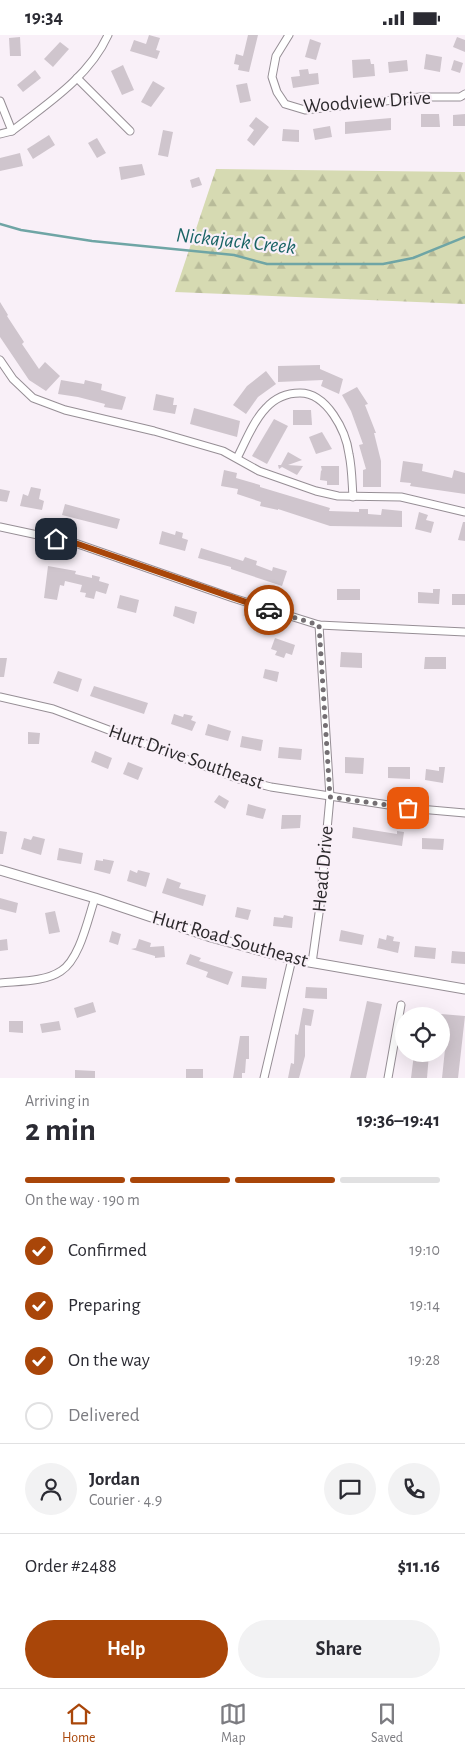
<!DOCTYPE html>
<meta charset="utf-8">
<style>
:root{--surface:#fff;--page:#f2f2f3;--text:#2b2b33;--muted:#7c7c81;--line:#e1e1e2;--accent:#a94609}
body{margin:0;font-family:"Alegreya Sans",sans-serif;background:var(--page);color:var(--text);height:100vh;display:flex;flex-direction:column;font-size:19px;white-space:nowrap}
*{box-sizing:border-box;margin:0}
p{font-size:16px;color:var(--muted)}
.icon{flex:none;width:28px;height:28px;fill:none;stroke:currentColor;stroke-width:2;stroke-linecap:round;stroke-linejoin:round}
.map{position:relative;height:1043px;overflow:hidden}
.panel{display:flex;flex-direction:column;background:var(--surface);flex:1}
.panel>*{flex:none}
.fabs{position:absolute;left:395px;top:972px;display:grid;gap:10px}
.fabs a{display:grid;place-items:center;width:55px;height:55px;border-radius:50%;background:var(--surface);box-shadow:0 5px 20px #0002;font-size:25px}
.pin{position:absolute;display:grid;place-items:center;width:42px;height:42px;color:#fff;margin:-21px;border-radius:10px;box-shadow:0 2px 8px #0006}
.courier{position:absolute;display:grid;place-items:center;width:50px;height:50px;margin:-25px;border:4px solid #a94609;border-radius:50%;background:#fff;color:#222;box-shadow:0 1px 6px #0007}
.overview em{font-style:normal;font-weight:600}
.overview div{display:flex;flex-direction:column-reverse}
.overview{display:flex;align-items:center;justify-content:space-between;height:85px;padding:0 25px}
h1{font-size:32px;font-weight:600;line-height:38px}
.bar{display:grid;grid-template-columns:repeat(4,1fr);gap:8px 5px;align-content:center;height:60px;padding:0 25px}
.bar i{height:6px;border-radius:4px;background:var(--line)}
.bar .active{background:var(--accent)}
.bar p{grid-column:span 4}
.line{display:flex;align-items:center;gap:12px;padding:0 25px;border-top:1px solid var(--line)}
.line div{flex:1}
.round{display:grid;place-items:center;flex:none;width:52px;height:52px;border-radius:26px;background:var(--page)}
ol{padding:0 25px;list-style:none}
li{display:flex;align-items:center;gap:15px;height:55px}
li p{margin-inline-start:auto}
li .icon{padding:5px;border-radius:50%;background:var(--accent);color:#fff;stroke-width:4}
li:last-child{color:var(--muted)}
li i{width:28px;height:28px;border:2px solid var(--line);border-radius:50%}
.primary-button{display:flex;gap:10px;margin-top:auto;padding:10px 25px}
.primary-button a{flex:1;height:58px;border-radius:30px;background:var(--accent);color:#fff;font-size:20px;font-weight:600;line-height:58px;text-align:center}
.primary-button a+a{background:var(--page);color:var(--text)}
.status{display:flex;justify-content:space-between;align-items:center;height:35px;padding:0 25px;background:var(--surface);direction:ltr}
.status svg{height:14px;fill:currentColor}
.dock{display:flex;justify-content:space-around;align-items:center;height:70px;border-top:1px solid var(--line);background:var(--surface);font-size:14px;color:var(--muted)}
.dock a{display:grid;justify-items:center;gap:2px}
.dock .active{color:var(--accent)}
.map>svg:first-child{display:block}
</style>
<div class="status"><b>19:34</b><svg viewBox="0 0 49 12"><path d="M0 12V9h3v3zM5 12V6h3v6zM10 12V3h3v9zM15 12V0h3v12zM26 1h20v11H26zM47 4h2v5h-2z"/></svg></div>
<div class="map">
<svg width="465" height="1043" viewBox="0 0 465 1043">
<defs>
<pattern id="forest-firs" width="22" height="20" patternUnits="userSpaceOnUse" patternTransform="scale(1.25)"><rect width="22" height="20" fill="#d6dab2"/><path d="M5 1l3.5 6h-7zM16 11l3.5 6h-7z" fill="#b8bb99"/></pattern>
</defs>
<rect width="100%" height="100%" fill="#f9f0f8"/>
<!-- forest -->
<polygon fill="url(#forest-firs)" points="216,134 465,137 465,269 175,257"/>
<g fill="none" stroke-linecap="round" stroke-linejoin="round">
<!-- stream -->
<polyline stroke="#6fa5a5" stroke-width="2.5" points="0,189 21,195 92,206 234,220 267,229 383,229 413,223 465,202"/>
</g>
<!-- building -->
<g fill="#cfc5cd">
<polygon points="149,0 160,3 156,15 160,16 157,24 130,16 134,5 146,9"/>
<polygon points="248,0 258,0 249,37 238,35 239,30 234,29 236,19 243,21"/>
<polygon points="20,2 21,21 10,21 9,3"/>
<polygon points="457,2 465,5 465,17 453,12"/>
<polygon points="310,4 321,8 316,25 305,22"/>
<polygon points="60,7 69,14 53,32 44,24"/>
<polygon points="426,19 442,22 440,37 424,34"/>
<polygon points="370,24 371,29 374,29 375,41 353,43 352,25"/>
<polygon points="407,25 408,36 389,38 388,27"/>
<polygon points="454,25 463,28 460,38 451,35"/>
<polygon points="123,30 134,55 122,60 111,36"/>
<polygon points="308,34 309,39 318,38 319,49 293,53 291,42 300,41 299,35"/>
<polygon points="35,35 41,43 23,57 17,50"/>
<polygon points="153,46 165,53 151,72 141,67"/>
<polygon points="247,48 251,66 240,68 236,50"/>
<polygon points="421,79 439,79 440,92 421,92"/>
<polygon points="465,79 465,91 453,91 453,80"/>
<polygon points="256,82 269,92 254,111 247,105 254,95 249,91"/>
<polygon points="391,83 391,95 345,99 345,87"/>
<polygon points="330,91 332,102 315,105 313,94"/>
<polygon points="283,94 299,95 299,107 282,106"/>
<polygon points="163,95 173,97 168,122 158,120"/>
<polygon points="49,100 55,110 33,124 27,114"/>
<polygon points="97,103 106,118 97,123 88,108"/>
<polygon points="20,118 23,131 0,136 0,123"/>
<polygon points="142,129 145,140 121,145 119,132"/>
<polygon points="199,142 202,150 192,153 190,145"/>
<polygon points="0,267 8,280 7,281 24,307 22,309 39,334 45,327 60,341 46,356 29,345 0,302"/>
<polygon points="320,330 320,334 343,344 339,359 321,351 323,345 278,347 278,331"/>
<polygon points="266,336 276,349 258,362 246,379 233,370 247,351"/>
<polygon points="61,345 84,349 85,345 102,349 101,355 126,362 122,375 104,372 105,369 78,362 58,359"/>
<polygon points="357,352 368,369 365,370 376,398 374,398 381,426 381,452 363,452 363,435 366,434 359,410 363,409 351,376 342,360"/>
<polygon points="156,359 174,363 173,370 177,370 175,379 153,375"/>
<polygon points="194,373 240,386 237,402 190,389"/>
<polygon points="293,375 311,375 312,390 293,390"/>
<polygon points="274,384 288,391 267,429 252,421"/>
<polygon points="322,397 332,414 316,419 309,402"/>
<polygon points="288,417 302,425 288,430 303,431 297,440 282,432 279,434 278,430 281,430"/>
<polygon points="403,426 423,429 422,436 452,443 454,435 465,438 465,459 410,451 411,448 400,447"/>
<polygon points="321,431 339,431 339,450 327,450 327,446 320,445 321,435 322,436"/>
<polygon points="224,435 237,438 236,443 260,450 260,452 330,473 329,476 359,477 359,474 368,474 368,479 381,480 382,474 402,476 402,492 330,491 278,474 278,475 260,471 261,467 237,459 238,454 221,451"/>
<polygon points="31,452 41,454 39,464 44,466 42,475 20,471 23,459 28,461"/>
<polygon points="0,454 10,456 7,467 0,466"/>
<polygon points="65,469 120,484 117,494 62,480"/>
<polygon points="419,477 428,480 426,485 434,487 431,498 415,494"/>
<polygon points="463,487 465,487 465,506 458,505"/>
<polygon points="162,496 175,500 176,496 183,498 182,503 188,505 185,516 159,509"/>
<polygon points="201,513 243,526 245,522 257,526 256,530 272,536 273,532 287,536 282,551 231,534 231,532 198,523"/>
<polygon points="48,531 76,536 75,539 92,543 92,540 100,542 99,546 109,549 106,559 96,556 94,564 85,562 86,558 80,557 82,550 65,546 64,551 60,550 57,565 44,563"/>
<rect x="337" y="554" width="23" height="11"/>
<polygon points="433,554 440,554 439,569 418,568 418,557 433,558"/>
<rect x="452" y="559" width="13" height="11"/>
<polygon points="120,560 139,565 136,578 117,573"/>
<polygon points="175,571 197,577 194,589 173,581"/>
<polygon points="275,603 295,610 292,620 286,618 284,623 275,620 277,616 271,614"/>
<polygon points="341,617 362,618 362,633 340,632"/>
<polygon points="425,622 446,622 446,634 424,634"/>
<polygon points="0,623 7,623 4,642 0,642"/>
<polygon points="265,634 279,637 277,647 263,643"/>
<polygon points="58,636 82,644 78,657 53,648"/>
<polygon points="94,651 148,668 144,679 90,661"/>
<polygon points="174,679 183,682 184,679 193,681 191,685 196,687 192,696 171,689"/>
<polygon points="208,689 231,696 228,706 205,700"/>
<polygon points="28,697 40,698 39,709 28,709"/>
<polygon points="242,701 263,705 261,716 240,712"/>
<polygon points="279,712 302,714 301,725 278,723"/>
<polygon points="95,716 112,723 108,734 91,727"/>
<polygon points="345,722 364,723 363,739 345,738"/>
<polygon points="128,727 143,733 138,745 123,739"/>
<polygon points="388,732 410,732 410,744 388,743"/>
<polygon points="439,732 445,732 443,748 425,745 426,734 439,736"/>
<polygon points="219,760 229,766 225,774 214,767"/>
<polygon points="248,769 266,774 263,784 246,780"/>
<polygon points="282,780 301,780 300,793 281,794"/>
<polygon points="353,792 397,799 397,796 404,797 402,811 352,803"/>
<polygon points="0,796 7,797 3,819 0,819"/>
<polygon points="33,801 45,804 41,820 21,814 24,803 31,805"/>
<polygon points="422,803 444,804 443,815 422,814"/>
<polygon points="59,813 83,818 81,829 57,825"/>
<polygon points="103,824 114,826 110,839 94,835 96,825 103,826"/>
<polygon points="130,835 137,838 138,835 150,838 146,852 127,846"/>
<polygon points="167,843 181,848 179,853 206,860 203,871 162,858"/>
<polygon points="0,863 18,868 16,878 0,874"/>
<polygon points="237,872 251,875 248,885 235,882"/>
<polygon points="55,876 60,897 49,899 45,878"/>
<polygon points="284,880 293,882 292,893 273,891 274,882 283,883"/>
<polygon points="341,895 364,900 362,910 339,906"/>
<polygon points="112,896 121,899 118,910 109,907"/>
<polygon points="387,900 394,902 393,906 400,907 398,918 377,913 379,903 386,905"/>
<polygon points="7,904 8,915 0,916 0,905"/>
<polygon points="139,904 151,908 150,912 164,911 165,922 155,923 155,921 131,914 136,913"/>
<polygon points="415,911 436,913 435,924 414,922"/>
<polygon points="452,916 465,917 465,929 451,928"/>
<polygon points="190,919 201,923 199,926 233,937 228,950 206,942 208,937 186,929"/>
<polygon points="242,941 267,943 266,954 241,952"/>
<polygon points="306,952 327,953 327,964 305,963"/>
<polygon points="367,966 382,969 366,1043 350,1043"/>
<polygon points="93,967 96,977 77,983 74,973"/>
<polygon points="303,973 314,975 311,991 305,990 305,1021 299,1043 288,1043 291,1028 294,1029 295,999 298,1000"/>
<polygon points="441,979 465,981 458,1043 442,1043 447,995 441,994"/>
<polygon points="9,986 23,986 23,998 9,997"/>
<polygon points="59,986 61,995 42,998 40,989"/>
<polygon points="240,1001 249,1001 249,1024 246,1024 245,1038 242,1038 242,1043 233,1043"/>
<polygon points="414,1019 429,1019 427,1043 411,1043"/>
<rect x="186" y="1034" width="17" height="9"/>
<polygon points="75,1035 95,1036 95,1043 75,1043"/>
</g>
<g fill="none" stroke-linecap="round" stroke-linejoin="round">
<defs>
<g id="minor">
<polyline points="289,0 276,21 272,42 277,57 285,69 305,75 420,62 460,62 465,59"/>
<polyline points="77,43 130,96"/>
<polyline points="0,66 12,96"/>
<path d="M 0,99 L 12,96 C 47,69 89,42 108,0"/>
<polyline points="0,325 13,344 33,363 65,375 154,396 223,416 259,436 316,456 338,461 401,462 465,477"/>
<path d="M 237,423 C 245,408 253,386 266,373 C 275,363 286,358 300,358 C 327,358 346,396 349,419 C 352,433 352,448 353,462"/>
<polyline points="0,492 75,508 233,563 319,590 465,597"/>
<polyline points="0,662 53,674 239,744 271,752 408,773 465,778"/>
<polyline points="312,928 320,871 330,762 319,590"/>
<path d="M 0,948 C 18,946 45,947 61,936 C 80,924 88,883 95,863"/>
<polyline points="264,1043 292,924"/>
<polyline points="388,1043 401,970"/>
</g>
<polyline id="tertiary" points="0,835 95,863 211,902 292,924 465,954"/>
</defs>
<!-- minor casing -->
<use href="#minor" stroke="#968e95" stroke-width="9"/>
<!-- tertiary casing -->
<use href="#tertiary" stroke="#968e95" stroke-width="11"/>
<!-- minor -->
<use href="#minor" stroke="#fff" stroke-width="7"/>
<!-- tertiary -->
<use href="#tertiary" stroke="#fff" stroke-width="9"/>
</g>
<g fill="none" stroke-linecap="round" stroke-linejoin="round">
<!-- done -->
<polyline stroke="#746f73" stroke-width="5" stroke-dasharray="0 9" points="269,575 319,590 330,762 408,773"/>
<!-- route -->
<polyline stroke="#a94609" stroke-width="6" points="56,504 75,508 269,575"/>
</g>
<g text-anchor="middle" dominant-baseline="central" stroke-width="4.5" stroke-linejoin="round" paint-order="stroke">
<!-- street labels -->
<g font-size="20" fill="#2c292c" stroke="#f9f0f8">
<text transform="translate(367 67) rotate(-4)">Woodview Drive</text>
<text transform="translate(186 722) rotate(19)">Hurt Drive Southeast</text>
<text transform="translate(323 834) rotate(-85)">Head Drive</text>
<text transform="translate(230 904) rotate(16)">Hurt Road Southeast</text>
</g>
<!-- water labels -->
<g font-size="21" font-style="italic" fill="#196465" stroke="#f9f0f8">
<text transform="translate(236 206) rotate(6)">Nickajack Creek</text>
</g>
</g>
</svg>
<div class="fabs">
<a><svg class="icon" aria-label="locate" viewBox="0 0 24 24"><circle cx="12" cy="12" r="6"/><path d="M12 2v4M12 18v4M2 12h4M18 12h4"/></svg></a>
</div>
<div class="pin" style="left:408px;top:773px;background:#ea580c"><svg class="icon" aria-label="bag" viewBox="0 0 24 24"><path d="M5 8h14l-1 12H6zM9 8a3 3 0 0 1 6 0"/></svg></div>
<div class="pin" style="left:56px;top:504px;background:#1f2937"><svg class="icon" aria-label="home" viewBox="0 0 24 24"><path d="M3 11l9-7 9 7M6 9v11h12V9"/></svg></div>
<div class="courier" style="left:269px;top:575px"><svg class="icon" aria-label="car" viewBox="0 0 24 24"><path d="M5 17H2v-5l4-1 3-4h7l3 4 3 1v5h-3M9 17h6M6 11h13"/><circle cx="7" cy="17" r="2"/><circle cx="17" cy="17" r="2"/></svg></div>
</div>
<section class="panel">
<div class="overview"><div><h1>2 min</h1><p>Arriving in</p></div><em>19:36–19:41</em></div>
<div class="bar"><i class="active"></i><i class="active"></i><i class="active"></i><i></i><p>On the way · 190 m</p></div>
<ol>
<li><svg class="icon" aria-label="check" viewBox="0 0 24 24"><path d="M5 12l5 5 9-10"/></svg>Confirmed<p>19:10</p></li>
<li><svg class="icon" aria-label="check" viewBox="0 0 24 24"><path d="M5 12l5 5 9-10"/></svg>Preparing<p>19:14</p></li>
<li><svg class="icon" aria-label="check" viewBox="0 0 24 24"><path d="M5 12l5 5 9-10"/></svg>On the way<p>19:28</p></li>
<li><i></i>Delivered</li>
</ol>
<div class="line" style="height:90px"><a class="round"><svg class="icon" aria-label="person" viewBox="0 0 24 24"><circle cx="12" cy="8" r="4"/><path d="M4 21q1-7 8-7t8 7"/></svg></a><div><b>Jordan</b><p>Courier · 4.9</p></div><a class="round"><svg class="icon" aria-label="chat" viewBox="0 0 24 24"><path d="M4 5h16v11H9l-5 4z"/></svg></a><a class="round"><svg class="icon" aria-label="phone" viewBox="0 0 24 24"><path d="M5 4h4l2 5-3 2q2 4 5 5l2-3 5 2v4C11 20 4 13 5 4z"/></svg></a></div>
<div class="line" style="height:65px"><div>Order #2488</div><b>$11.16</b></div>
<div class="primary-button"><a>Help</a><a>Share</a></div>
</section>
<nav class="dock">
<a class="active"><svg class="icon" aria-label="home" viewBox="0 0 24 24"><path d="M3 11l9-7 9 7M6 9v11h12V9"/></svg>Home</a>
<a><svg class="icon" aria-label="map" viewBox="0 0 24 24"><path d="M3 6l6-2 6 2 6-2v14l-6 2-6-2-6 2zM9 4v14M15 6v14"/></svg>Map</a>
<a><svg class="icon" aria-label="saved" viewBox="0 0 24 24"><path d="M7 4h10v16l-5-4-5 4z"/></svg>Saved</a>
</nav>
